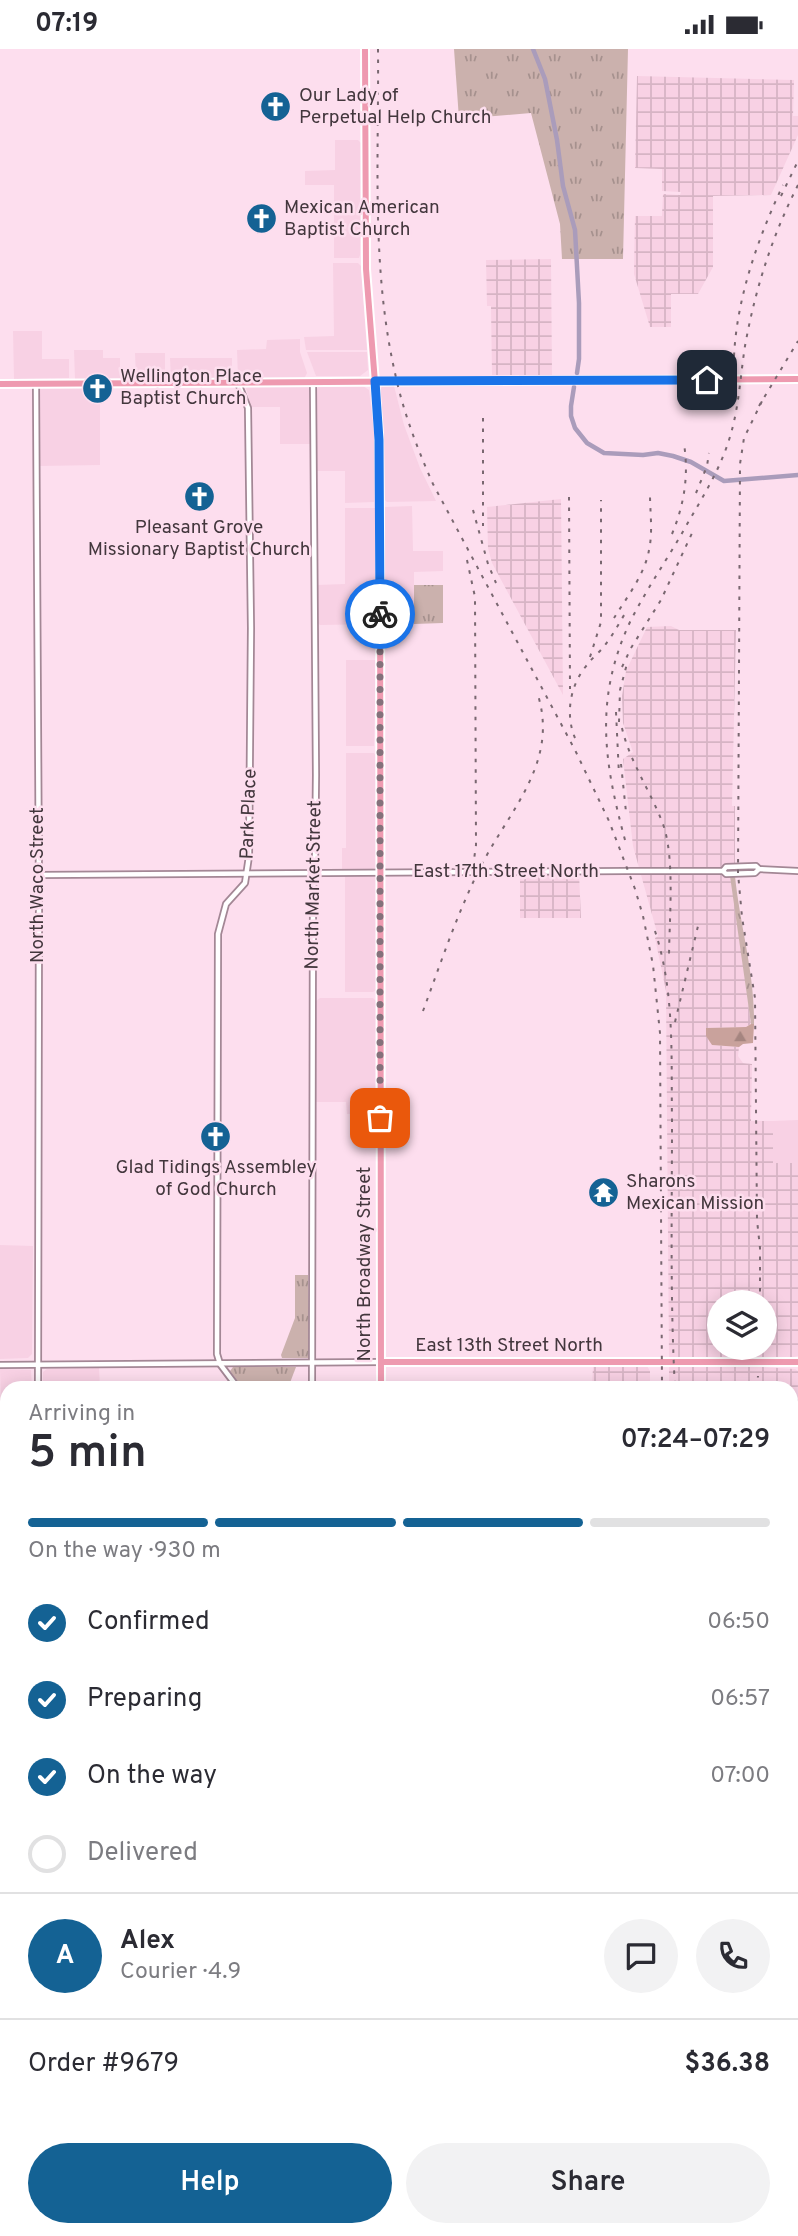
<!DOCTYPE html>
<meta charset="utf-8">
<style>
:root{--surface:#fff;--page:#f2f2f3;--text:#2b2b33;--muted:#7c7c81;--line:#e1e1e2;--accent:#146294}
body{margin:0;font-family:Overpass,sans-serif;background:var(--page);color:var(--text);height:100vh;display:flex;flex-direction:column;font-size:26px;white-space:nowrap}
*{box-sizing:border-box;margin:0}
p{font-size:23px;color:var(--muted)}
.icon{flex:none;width:38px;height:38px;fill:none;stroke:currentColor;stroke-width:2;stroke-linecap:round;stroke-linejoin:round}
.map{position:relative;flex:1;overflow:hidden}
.panel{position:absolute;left:0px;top:1332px;width:798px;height:856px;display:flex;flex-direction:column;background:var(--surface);border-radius:21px 21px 0 0;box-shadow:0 4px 18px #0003}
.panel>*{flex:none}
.buttons{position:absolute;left:707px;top:1241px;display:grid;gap:14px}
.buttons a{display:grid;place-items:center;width:70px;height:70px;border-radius:50%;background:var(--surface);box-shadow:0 4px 18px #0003;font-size:35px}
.pin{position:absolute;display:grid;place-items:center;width:60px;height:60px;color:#fff;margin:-30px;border-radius:14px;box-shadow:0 4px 10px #0006}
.courier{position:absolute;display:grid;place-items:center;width:70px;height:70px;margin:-35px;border:5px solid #1a73e8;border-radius:50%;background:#fff;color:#222;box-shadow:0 2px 9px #0007}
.headline em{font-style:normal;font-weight:600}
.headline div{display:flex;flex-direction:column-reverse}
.headline{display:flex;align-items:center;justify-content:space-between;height:119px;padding:0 28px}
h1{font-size:46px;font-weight:600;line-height:52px}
.bar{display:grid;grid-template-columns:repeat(4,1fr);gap:10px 7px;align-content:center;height:84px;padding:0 28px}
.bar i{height:9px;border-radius:5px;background:var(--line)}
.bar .on{background:var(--accent)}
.bar p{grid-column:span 4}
.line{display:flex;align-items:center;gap:18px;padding:0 28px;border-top:2px solid var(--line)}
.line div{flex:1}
.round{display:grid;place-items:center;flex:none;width:74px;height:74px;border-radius:37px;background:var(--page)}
ol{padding:0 28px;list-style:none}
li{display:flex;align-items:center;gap:21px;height:77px}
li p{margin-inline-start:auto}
li .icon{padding:7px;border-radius:50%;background:var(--accent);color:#fff;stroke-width:4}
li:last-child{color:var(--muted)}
li i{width:38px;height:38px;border:4px solid var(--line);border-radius:50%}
.button{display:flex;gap:14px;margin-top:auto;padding:14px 28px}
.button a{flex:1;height:80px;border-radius:42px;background:var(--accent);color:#fff;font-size:28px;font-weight:600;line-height:80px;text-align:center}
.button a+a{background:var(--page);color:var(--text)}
.status{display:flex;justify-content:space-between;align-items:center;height:49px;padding:0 35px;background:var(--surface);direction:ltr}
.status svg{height:19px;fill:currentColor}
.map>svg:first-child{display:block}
</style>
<div class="status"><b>07:19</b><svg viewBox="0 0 49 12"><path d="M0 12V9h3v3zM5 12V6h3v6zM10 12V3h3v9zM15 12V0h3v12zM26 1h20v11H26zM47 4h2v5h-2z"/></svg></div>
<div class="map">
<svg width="798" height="2187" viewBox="0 0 798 2187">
<defs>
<pattern id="industrial-grid" width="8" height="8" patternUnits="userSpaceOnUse" patternTransform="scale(1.75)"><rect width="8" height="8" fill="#f8d1e4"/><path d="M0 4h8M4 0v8" fill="none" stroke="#d6b4c4"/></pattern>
<pattern id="grass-tufts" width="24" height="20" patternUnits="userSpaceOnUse" patternTransform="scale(1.75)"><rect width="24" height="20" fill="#cbb1ad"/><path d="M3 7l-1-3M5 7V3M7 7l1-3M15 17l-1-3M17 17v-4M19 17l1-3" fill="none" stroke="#a6918e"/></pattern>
<pattern id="forest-firs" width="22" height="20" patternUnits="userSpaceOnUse" patternTransform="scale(1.75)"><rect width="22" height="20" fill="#c9a29c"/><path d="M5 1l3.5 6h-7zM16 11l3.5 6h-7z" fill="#a58580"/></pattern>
</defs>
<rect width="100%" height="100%" fill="#fddeee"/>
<!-- built -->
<g fill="#f8d1e4">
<polygon points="335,91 358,91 361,94 360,206 359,209 334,209 334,136 305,136 305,122 335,121"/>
<polygon points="333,214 358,214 361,217 367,301 306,301 304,288 334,287"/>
<polygon points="13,282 42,282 42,310 69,310 69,329 14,330"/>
<polygon points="300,290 300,303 307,324 304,330 238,329 237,301 266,300 267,291"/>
<polygon points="74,301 103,301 103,309 120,309 120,330 75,330"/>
<polygon points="307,303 367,303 368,321 360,327 316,327"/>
<polygon points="135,304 165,304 165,329 136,329"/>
<polygon points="170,309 232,309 232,329 171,330"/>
<polygon points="252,336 309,337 311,395 280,395 280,358 251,358 246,339"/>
<polygon points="43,337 100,337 100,416 39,417 38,341"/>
<polygon points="319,337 363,337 369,341 376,400 374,453 345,454 345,422 317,422 317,340"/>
<polygon points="394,337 404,376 420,419 436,452 387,453 384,450 381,339 382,338"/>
<polygon points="412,457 413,502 443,502 443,522 414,523 414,575 387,575 384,573 383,460 385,458"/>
<polygon points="345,459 375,459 376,572 374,575 320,576 317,573 317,536 345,535"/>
<polygon points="346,611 376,611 374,697 346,697"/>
<polygon points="346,704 374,704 376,707 376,818 372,821 342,822 342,799 346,799"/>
<polygon points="345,826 376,827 376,941 373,943 345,943"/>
<polygon points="320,949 373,949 376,952 375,1064 347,1065 346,1053 315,1053 315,953"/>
<polygon points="798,1071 798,1114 773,1114 773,1072"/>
<polygon points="0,1196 33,1197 32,1305 28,1309 0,1310"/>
<polygon points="99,1319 100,1339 43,1339 43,1323 47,1320"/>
<polygon points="0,1320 31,1321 32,1339 7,1339 7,1354 1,1354"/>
<rect x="791" y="1558" width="7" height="120"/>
<polygon points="7,2062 7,2134 0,2141 0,2063"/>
</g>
<!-- industrial -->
<g fill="url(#industrial-grid)" fill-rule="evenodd">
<polygon points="637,27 794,31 793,67 798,67 798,86 771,146 713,147 713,218 698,245 671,245 671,278 650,278 634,225 635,167 662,167 663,145 680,146 681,143 662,142 662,120 635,119"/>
<polygon points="551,210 552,326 492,326 491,257 487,257 486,211"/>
<polygon points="561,450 563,646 492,514 488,499 487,458"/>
<path d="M 671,577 L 679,581 L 736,581 L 732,757 L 735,757 L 735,827 L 731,827 L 751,975 L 746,978 L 706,979 L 712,996 L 739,998 L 738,1007 L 743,1014 L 752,1015 L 751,1072 L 773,1072 L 773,1114 L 798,1114 L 798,1307 L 794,1308 L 669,1308 L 666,942 L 655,889 L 658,887 L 633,797 L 623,710 L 633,703 L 623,674 L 622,647 L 626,622 L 647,578 ZM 719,1253 L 765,1253 L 765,1298 L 719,1298 Z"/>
<polygon points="522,825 579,825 581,869 520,869 520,828"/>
<polygon points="647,1317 650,1322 650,1339 592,1339 593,1318"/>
<polygon points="747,1317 795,1320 798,1322 797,1553 791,1553 791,1339 669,1339 669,1318"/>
<rect x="791" y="1683" width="7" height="221"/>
<polygon points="791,2024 798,2024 798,2187 674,2187 674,2181 791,2180"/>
</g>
<!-- grass -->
<g fill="url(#grass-tufts)">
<polygon points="454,0 628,0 623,210 562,210 560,175 531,64 459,70"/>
<polygon points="414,536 443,536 443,574 414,575"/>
<path d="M 730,827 L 735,827 C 740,877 755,925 754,975 L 751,975 Z"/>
<polygon points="295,1226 308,1226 310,1309 282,1309 281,1306 295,1269"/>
<polygon points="233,1318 296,1318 288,1339 243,1339 230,1322"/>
</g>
<!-- forest -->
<polygon fill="url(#forest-firs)" points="751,975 754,975 753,994 743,995 739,998 712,996 706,987 706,979 746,978"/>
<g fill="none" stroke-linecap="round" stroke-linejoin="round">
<!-- canal -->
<g stroke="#aa9cbb" stroke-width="4.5">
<polyline points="533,0 545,30 557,91 563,137 575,181 579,254 579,310 577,324"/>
<polyline points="574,338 571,357 571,367 575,379 587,394 604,404 643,406 658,404 673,407 691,413 724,432 798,426"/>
</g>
<defs>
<g id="minor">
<polyline points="238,334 248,359 251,579 249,807 245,834 226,855 218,885 217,1305 220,1315 238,1339"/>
<polyline points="36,335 39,845 38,1339"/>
<polyline points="723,822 726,818 756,817 759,820 798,822"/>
<polyline points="39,826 625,822 723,822 726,825 755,824 759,820"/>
<polyline points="0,1316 381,1313"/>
<polyline points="312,1339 313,841 315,815 316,726 313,334"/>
<polyline points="791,2019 798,2019"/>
<polyline points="0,2024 7,2024"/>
<polyline points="310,2180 310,2187"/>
<polyline points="80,2187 81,2180"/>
<polyline points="86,2187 88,2180"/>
<polyline points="241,2187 241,2180"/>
</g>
<g id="major">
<polyline points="365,0 366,220 379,384 380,456 381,1339"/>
<polyline points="0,335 798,330"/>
<polyline points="381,1313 798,1313"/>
<polyline points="379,2180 379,2187"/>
</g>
</defs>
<!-- minor casing -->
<use href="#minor" stroke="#a38795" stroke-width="8"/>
<!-- major casing -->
<use href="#major" stroke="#fff" stroke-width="10"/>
<!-- minor -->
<use href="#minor" stroke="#fff" stroke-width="4.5"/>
<!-- major -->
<use href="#major" stroke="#ee9ab0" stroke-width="6"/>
<!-- rail -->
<g stroke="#796770" stroke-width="2" stroke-dasharray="3.5 7" stroke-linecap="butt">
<path d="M 378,0 C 379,108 371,218 395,324 C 403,362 417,399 433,435 L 575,701 L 609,772 L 635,840 L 643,867 L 653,916 L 660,984 L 662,1339"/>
<polyline points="781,147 798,112"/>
<path d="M 734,307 C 737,248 758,189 783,136"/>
<polyline points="759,357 798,292"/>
<polyline points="483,369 483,477"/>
<polyline points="696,444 707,417 709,404"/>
<polyline points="569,448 570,640"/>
<polyline points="473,461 488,515 496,534"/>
<path d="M 672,485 C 684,456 689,427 684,395"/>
<polyline points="467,511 475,548 476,796 472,825"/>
<path d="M 614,569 C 627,548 645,525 649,501 C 653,483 650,463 650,446"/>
<polyline points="590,608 601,573 601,451"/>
<polyline points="622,618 631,599 661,551 693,482"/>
<polyline points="616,663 619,726"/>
<polyline points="619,673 620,641 628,611"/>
<path d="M 622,679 C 630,714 652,744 664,778 C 675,814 669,872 669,911"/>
<path d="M 575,689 C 565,665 570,636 587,616 C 592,609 600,603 605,596 C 613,586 619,574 626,563"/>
<polyline points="621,715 626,763"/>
<path d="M 625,791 C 604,713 594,650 630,573 C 645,543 664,515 681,486 C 698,455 718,426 729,391 C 739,360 740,329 745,297 C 755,241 772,187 798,136"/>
<path d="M 655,882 C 675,943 671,1009 672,1072 C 672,1161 670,1250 675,1339"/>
<path d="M 423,962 C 440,916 456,868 478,823 C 506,764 561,715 537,643"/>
<polyline points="675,973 698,877"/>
<polyline points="760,1253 760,1199 757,1171 755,949 742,868 738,824 740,415 744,389 764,348"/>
<polyline points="757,1339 758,1327"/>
<polyline points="666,2180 666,2187"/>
</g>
</g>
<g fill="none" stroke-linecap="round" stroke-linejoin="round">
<!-- done -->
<polyline stroke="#84717b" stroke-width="7" stroke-dasharray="0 12.6" points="380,565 380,1069"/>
<!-- route -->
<polyline stroke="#1a73e8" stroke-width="9" points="380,565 379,391 375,332 707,331"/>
</g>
<!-- icons -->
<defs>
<symbol id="church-disc" viewBox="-11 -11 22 22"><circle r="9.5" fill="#146294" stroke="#fddeee"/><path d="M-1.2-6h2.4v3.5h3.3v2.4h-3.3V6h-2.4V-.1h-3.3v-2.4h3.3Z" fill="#fff"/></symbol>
<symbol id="temple-disc" viewBox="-11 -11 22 22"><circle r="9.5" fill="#146294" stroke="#fddeee"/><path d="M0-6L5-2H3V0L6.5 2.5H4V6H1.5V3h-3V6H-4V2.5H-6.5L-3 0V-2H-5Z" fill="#fff"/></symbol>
</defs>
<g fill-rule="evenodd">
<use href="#church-disc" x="258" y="40" width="35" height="35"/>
<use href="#church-disc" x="244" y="152" width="35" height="35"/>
<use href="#church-disc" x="80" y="322" width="35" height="35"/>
<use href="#church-disc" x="182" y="430" width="35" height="35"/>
<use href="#church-disc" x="198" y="1070" width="35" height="35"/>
<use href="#temple-disc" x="586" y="1126" width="35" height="35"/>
</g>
<g text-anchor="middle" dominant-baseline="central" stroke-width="5" stroke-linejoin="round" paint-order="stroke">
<!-- poi labels -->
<g font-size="19" fill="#43373d" stroke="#fddeee" text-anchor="start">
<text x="299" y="47">Our Lady of<tspan x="299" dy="22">Perpetual Help Church</tspan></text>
<text x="284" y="159">Mexican American<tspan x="284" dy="22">Baptist Church</tspan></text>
<text x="120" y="328">Wellington Place<tspan x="120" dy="22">Baptist Church</tspan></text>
<text x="199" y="479" text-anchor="middle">Pleasant Grove<tspan x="199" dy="22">Missionary Baptist Church</tspan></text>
<text x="216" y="1119" text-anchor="middle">Glad Tidings Assembley<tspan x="216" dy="22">of God Church</tspan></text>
<text x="626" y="1133">Sharons<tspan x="626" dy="22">Mexican Mission</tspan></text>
</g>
<!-- street labels -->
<g font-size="19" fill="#43373d" stroke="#fddeee">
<text transform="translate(249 765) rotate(-88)">Park Place</text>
<text x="506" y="823">East 17th Street North</text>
<text transform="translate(38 836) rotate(-90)">North Waco Street</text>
<text transform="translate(314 836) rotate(-89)">North Market Street</text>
<text transform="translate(365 1215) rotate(-90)">North Broadway Street</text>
<text x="509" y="1297">East 13th Street North</text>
</g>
</g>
</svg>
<div class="buttons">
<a><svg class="icon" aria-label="layers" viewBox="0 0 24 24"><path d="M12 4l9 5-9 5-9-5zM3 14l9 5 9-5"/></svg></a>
</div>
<div class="pin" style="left:380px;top:1069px;background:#ea580c"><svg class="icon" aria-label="bag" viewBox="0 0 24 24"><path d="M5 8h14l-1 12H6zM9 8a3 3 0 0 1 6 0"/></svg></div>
<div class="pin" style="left:707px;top:331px;background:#1f2937"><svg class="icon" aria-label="home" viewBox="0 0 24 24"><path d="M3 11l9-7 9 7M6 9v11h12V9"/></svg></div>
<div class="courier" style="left:380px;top:565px"><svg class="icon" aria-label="bike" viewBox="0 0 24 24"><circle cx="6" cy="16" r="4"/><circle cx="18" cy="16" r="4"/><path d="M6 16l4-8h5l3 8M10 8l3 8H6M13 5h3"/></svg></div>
<section class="panel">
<div class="headline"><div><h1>5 min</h1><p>Arriving in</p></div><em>07:24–07:29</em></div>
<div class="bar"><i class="on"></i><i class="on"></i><i class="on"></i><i></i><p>On the way · 930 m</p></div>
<ol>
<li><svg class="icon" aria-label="check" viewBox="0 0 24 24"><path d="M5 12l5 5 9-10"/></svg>Confirmed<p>06:50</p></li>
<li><svg class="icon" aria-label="check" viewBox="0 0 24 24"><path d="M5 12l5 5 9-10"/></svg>Preparing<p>06:57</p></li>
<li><svg class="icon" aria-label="check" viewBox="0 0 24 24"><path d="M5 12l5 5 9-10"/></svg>On the way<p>07:00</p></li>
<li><i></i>Delivered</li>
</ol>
<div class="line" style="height:126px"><b class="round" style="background:var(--accent);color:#fff">A</b><div><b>Alex</b><p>Courier · 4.9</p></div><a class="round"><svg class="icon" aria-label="chat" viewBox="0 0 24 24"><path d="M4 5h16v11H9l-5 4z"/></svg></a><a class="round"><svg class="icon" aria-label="phone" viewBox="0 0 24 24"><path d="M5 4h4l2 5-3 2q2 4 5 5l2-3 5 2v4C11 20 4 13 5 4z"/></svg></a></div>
<div class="line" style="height:91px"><div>Order #9679</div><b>$36.38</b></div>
<div class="button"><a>Help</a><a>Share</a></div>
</section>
</div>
